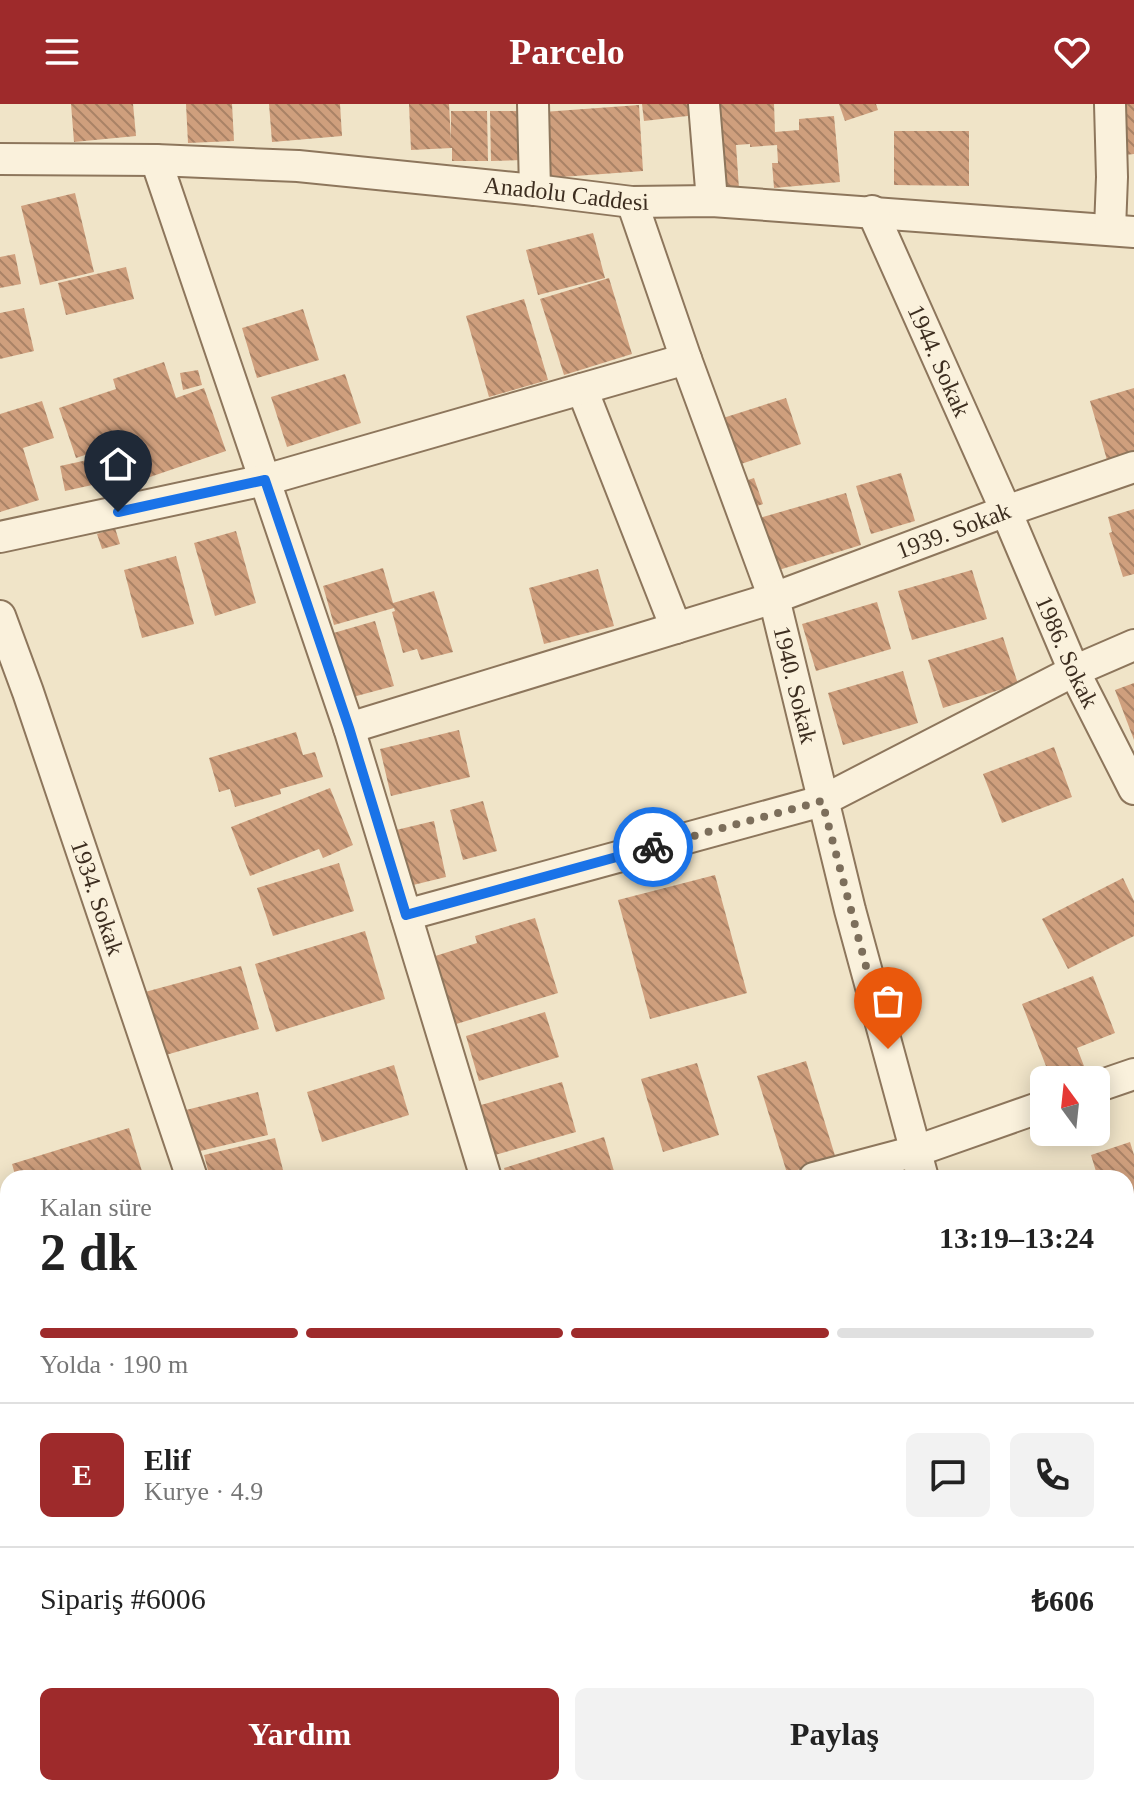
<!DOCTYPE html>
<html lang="tr">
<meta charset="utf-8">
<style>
:root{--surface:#fff;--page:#f2f2f2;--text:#222;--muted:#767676;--line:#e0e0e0;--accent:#9e2a2b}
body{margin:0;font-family:Georgia,serif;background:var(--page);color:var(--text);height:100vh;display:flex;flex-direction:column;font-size:30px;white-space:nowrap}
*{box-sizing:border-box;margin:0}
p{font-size:26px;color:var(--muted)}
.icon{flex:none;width:44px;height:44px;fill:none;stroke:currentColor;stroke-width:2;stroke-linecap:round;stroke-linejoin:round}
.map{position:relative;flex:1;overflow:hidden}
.drawer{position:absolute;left:0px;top:1066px;width:1134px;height:626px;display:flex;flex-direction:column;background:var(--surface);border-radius:24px 24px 0 0;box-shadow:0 4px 20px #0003}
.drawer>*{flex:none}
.needle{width:52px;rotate:345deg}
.fabs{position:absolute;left:1030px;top:962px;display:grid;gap:16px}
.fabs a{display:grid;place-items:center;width:80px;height:80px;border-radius:12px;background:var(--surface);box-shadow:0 4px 20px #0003;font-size:40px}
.pin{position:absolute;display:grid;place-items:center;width:68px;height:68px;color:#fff;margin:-82px -34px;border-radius:50% 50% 50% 0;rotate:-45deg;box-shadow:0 0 8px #0007}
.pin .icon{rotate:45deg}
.courier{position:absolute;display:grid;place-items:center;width:80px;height:80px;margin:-40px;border:6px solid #1a73e8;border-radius:50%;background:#fff;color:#222;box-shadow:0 2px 10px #0007}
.overview em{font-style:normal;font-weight:700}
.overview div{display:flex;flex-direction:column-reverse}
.overview{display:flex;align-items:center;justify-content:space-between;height:136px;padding:0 40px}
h1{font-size:52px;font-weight:700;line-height:60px}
.bar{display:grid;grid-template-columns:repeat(4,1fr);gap:12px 8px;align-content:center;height:96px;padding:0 40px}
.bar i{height:10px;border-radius:6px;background:var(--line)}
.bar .active{background:var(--accent)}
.bar p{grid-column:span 4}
.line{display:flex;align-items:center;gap:20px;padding:0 40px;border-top:2px solid var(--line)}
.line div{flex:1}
.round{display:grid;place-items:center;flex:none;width:84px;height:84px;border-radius:12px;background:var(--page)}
.action{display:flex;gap:16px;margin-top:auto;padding:16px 40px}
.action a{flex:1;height:92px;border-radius:12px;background:var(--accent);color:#fff;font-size:32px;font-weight:700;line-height:92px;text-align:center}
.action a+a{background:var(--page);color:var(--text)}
header{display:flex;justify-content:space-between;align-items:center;height:104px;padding:0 40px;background:var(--accent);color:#fff;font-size:36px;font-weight:700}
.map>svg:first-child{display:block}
</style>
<header><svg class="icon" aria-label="menu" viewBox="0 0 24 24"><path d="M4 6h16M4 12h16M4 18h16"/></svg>Parcelo<svg class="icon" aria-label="heart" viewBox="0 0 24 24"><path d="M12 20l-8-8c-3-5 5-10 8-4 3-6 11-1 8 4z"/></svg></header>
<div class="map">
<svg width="1134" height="1691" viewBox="0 0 1134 1691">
<defs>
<pattern id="building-back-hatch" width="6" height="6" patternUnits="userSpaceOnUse" patternTransform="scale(2)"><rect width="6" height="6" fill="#cf9f7d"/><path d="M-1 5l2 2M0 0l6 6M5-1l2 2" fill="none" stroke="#a98266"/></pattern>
</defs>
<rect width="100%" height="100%" fill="#f0e4c8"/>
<!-- building -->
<g fill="url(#building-back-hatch)">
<polygon points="71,0 133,0 136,32 74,38"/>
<polygon points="186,0 232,0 234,37 188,39"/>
<polygon points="269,0 340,0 342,32 272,38"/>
<polygon points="409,0 449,0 451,37 451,7 487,7 488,57 452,57 452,44 411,46"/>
<polygon points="642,0 695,0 696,11 644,17"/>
<polygon points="711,0 774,0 775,28 799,26 799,15 834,12 840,78 774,84 772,59 778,59 777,41 750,43 750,40 736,41 739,85 716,86"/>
<polygon points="839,0 876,0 878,6 845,17"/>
<polygon points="1119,0 1134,0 1134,50 1125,51"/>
<polygon points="639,1 643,67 548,74 543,8"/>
<polygon points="490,7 521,7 522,56 491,57"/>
<polygon points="894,27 969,27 969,82 894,81"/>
<polygon points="75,89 94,168 40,181 21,102"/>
<polygon points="593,129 605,174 538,191 526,146"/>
<polygon points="15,150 21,180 0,184 0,153"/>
<polygon points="126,163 134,195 66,211 58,179"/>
<polygon points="609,174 632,250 564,271 540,195"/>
<polygon points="524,195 548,276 489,293 466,212"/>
<polygon points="24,204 34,247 0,255 0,209"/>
<polygon points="303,205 319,256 257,274 242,224"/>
<polygon points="164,258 176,294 204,284 226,347 147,374 133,335 76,354 59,304 116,285 113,275"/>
<polygon points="198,266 202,281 183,286 180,269"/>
<polygon points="345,270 361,319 287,343 271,293"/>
<polygon points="1134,284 1134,349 1107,356 1090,297"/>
<polygon points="786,294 801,340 738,361 723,314"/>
<polygon points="42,297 54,334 23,344 39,396 0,408 0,310"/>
<polygon points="101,353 106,378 65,387 60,362"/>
<polygon points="901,369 915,417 871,430 856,382"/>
<polygon points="754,374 763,400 748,405 739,379"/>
<polygon points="846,389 861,441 772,468 756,415"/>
<polygon points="1134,405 1134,470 1123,473 1109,429 1112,428 1108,413"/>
<polygon points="115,424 120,440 102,445 97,430"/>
<polygon points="236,427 256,499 215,512 194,439"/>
<polygon points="176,452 194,520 142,534 124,466"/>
<polygon points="383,464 393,499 434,487 453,548 421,556 417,545 403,549 392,508 395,507 394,504 334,521 323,482"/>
<polygon points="598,465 614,522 544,540 529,484"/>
<polygon points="972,466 987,515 912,536 898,487"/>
<polygon points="877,498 891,545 816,567 802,520"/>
<polygon points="375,517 394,582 349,594 330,530"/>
<polygon points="1003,533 1018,580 943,604 928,556"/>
<polygon points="903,567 918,619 843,641 828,589"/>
<polygon points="1134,579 1134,636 1115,586"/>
<polygon points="459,626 470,673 391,692 380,645"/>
<polygon points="296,628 303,651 315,648 323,673 280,685 281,690 235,703 230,685 219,688 209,654"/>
<polygon points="1054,643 1072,693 1002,719 983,670"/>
<polygon points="330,684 353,741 323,754 319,745 250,772 231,723"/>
<polygon points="483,697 497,747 463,756 450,706"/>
<polygon points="434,717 446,773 409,782 396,726"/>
<polygon points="339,759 354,807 273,832 257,784"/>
<polygon points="715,771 747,889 650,915 618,796"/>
<polygon points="1123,774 1134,797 1134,832 1068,865 1042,815"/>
<polygon points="535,814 558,889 453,921 432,853 477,839 475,832"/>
<polygon points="365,827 385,895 276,928 255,860"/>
<polygon points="241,862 259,925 162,952 145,888"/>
<polygon points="1093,872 1115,929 1077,944 1084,962 1051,975 1022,900"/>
<polygon points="545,908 559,953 479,977 466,932"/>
<polygon points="806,957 836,1055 787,1069 757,972"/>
<polygon points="697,959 719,1031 663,1048 641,975"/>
<polygon points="394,961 409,1011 322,1038 307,988"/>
<polygon points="562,978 576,1028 495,1051 481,1001"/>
<polygon points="258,988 268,1031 196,1048 186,1006"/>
<polygon points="129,1024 144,1074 16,1074 12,1060"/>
<polygon points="604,1033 616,1074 507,1074 504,1064"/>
<polygon points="275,1034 285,1074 210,1074 204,1051"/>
<polygon points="1130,1038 1134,1051 1134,1167 1129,1169 1126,1161 1126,1074 1098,1074 1091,1051"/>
<polygon points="1134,1355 1134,1408 1132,1409 1134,1428 1126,1430 1126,1356"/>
<polygon points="1134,1438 1134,1504 1133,1504 1126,1477 1126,1440"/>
<polygon points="1134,1582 1134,1691 1090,1691 1088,1684 1126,1684 1126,1584"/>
<polygon points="8,1632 8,1684 38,1685 19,1691 17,1685 0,1690 0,1635"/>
<polygon points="504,1684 547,1684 548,1691 463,1691 463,1689"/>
<polygon points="794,1684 851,1684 852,1691 796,1691"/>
<polygon points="930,1684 932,1691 869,1691 867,1685"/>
<polygon points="949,1684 971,1684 971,1685 951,1691"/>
</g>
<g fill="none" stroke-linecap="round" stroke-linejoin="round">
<defs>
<g id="minor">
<polyline points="533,0 535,86"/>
<polyline points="704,0 712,97"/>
<path id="s1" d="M 0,55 L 156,56 L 298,62 L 535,86 L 632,98 L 712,97 L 1134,128"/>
<polyline points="156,56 349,624 486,1074"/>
<path id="s2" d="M 632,98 L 686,255 L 774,494 L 850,806 L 923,1074"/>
<path id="s3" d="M 872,107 L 1006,407 L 1074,567 L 1134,685"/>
<polyline points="1110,125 1112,73 1110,0"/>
<polyline points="582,285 676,524"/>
<polyline points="0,433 265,376 686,255"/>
<path id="s4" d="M 0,512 L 28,588 L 192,1074"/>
<path id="s5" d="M 349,624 L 774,494 L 1006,407 L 1134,363"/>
<polyline points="406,811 822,697 1074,567 1134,541"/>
<polyline points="1096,983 1134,970"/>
<polyline points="814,1074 916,1047 1044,1002"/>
<polyline points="0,1211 8,1209"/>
<polyline points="1126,1312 1134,1312"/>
<polyline points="0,1484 8,1482"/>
<polyline points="613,1684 614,1691"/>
<polyline points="1070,1684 1072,1691"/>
<polyline points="230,1686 239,1684"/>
</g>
</defs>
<!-- minor casing -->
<use href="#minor" stroke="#8d765c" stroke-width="34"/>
<!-- minor -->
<use href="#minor" stroke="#faf1dc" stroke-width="30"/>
</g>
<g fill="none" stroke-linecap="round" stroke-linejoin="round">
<!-- done -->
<polyline stroke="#7c6e5b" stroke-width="8" stroke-dasharray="0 14.4" points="653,743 822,697 888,945"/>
<!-- route -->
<polyline stroke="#1a73e8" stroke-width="10" points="118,408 265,376 349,624 406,811 653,743"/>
</g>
<g text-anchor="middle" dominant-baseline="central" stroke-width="6" stroke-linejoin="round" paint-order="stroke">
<!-- street labels -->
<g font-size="24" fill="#3d2e20" stroke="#f7eed8">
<text stroke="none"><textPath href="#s1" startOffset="568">Anadolu Caddesi</textPath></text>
<text stroke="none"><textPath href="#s3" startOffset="164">1944. Sokak</textPath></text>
<text stroke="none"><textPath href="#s5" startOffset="636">1939. Sokak</textPath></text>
<text stroke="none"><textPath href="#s3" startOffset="482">1986. Sokak</textPath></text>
<text stroke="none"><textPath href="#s2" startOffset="510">1940. Sokak</textPath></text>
<text stroke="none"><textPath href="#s4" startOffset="298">1934. Sokak</textPath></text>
</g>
</g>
</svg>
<div class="fabs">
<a><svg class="needle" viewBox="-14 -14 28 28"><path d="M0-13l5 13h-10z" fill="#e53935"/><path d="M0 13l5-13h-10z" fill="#767676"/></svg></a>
</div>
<div class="pin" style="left:888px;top:945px;background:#ea580c"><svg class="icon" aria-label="bag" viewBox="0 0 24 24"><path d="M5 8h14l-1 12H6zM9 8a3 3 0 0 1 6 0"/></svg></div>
<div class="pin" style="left:118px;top:408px;background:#1f2937"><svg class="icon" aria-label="home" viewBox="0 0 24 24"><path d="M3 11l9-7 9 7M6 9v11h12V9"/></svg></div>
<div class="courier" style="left:653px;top:743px"><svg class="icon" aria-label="bike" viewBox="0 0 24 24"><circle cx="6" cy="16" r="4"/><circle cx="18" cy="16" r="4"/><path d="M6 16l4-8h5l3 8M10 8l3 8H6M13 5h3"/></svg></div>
<section class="drawer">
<div class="overview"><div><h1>2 dk</h1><p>Kalan süre</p></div><em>13:19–13:24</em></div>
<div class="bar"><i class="active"></i><i class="active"></i><i class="active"></i><i></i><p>Yolda · 190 m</p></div>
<div class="line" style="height:144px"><b class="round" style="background:var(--accent);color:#fff">E</b><div><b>Elif</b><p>Kurye · 4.9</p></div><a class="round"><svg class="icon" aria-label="chat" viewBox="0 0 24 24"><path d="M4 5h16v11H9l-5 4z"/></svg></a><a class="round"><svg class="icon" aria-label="phone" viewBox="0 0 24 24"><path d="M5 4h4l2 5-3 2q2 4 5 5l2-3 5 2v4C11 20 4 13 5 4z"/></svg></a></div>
<div class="line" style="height:104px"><div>Sipariş #6006</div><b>₺606</b></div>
<div class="action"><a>Yardım</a><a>Paylaş</a></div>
</section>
</div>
